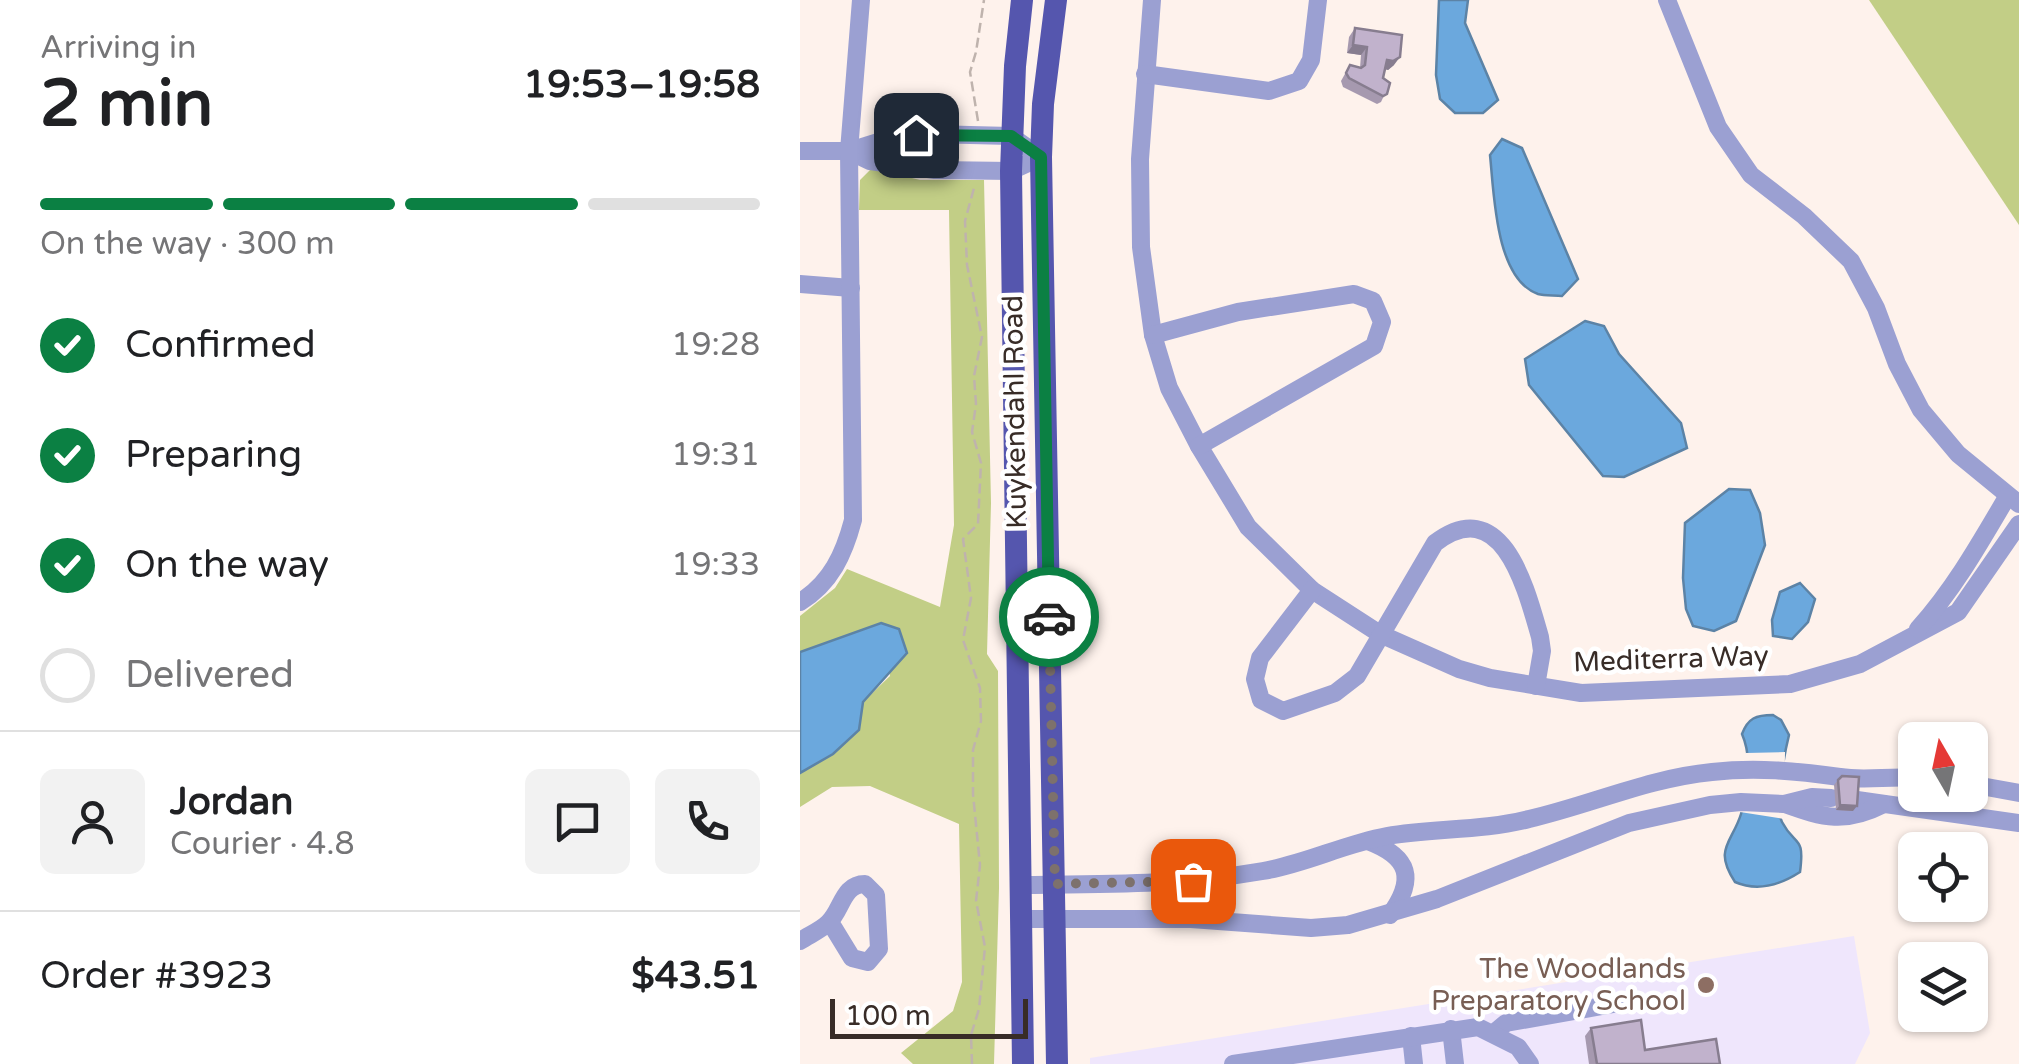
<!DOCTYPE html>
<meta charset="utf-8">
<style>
:root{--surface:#fff;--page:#f2f2f2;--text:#202124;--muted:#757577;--line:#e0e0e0;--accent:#0b8043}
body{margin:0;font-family:"Varela Round",sans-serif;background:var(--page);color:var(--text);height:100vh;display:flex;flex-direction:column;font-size:38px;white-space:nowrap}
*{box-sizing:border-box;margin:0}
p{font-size:32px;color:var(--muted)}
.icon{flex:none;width:55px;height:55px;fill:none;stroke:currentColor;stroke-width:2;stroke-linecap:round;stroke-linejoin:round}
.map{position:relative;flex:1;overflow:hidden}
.details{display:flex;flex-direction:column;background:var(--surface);width:800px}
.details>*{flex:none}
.needle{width:65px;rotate:351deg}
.buttons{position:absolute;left:1098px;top:722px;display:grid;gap:20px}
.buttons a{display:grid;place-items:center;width:90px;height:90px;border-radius:15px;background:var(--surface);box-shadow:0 2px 8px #0004;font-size:50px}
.scale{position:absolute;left:30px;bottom:25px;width:198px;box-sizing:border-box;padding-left:10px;border:5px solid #382c27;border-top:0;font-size:28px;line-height:35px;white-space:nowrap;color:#382c27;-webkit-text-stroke:8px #fff;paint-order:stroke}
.pin{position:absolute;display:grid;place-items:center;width:85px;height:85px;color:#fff;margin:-42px;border-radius:20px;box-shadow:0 5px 15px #0006}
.courier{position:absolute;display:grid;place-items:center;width:100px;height:100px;margin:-50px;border:8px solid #0b8043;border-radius:50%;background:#fff;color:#222;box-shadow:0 2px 12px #0007}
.headline em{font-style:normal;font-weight:800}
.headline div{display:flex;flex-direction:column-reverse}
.headline{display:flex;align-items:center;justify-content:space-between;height:170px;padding:0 40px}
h1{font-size:65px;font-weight:800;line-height:75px}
.bar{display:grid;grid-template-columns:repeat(4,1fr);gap:15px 10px;align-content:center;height:120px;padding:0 40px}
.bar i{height:12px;border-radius:8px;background:var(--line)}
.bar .current{background:var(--accent)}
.bar p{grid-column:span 4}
.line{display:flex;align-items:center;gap:25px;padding:0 40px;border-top:2px solid var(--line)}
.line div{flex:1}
.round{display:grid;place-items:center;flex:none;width:105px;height:105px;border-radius:15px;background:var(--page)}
ol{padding:0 40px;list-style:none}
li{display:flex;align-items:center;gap:30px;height:110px}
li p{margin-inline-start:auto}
li .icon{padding:10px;border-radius:50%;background:var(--accent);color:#fff;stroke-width:4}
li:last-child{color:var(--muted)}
li i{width:55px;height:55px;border:5px solid var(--line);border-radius:50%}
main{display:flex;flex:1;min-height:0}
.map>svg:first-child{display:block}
</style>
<main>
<section class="details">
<div class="headline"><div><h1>2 min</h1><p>Arriving in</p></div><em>19:53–19:58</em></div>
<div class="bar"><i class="current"></i><i class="current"></i><i class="current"></i><i></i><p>On the way · 300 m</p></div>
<ol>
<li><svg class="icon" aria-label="check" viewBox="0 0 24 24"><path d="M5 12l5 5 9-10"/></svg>Confirmed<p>19:28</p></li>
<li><svg class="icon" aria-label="check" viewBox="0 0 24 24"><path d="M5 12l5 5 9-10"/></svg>Preparing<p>19:31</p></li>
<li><svg class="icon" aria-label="check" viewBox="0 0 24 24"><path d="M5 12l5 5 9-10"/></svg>On the way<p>19:33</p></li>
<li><i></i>Delivered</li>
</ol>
<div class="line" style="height:180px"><a class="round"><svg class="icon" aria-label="person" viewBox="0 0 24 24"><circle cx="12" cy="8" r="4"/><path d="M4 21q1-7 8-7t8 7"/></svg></a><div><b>Jordan</b><p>Courier · 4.8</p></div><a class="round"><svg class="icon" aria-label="chat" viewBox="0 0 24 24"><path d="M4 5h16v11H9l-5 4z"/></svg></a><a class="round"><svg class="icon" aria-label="phone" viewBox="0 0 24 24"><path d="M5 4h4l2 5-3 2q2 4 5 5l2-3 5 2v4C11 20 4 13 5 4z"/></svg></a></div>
<div class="line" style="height:130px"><div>Order #3923</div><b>$43.51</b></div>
</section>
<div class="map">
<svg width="1219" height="1064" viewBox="0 0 1219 1064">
<rect width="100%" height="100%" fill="#fef2ec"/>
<!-- education -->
<polygon fill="#efe6fc" points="1054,936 1070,1033 1055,1064 290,1064 290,1058"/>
<!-- green -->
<g fill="#c2ce86">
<polygon points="1069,0 1219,0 1219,225"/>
<polygon points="72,168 120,180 184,180 191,503 187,654 198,671 199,888 194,1064 113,1064 101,1053 153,1011 162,982 159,824 70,786 32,787 0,807 0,773 33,754 63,702 90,676 81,623 0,652 0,616 35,588 47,569 140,607 154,525 149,210 59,210 60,180"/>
</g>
<!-- water -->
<g fill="#6ba8dd" stroke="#5c83a6" stroke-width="2.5">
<polygon points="639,0 668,0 665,23 698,100 683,113 655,113 640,99 636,75"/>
<path d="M 702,139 L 722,148 L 778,279 L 762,296 C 755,295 745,296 738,294 C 695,279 694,192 690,155 Z"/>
<polygon points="785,321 804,326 819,354 881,423 887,448 824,477 803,476 729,385 725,359"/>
<polygon points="929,489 950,490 960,513 965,545 936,621 914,631 893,626 886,609 883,578 885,523"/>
<polygon points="1000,583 1015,599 1008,622 992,639 973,636 972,620 980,592"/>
<polygon points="81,623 99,629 107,653 63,702 59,730 33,754 0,773 0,652"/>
<path d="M 973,715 L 981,720 L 989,735 C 985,751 974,807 982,822 C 995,847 1005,834 1000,872 C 980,885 958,892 935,882 C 913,849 932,843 941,814 C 949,789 952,757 942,734 C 948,718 956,715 973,715 Z"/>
</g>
<!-- pier -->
<polygon fill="#fef2ec" points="985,752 984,819 940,812 946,753"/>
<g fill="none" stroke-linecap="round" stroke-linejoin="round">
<!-- path -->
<g stroke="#bfb3ad" stroke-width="2.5" stroke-dasharray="10 5" stroke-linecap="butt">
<polyline points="178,121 170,72 176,52 184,0"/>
<polyline points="172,1064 171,1035 179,1009 185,947 176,901 180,865 173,794 173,750 181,721 180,688 163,640 171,598 163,539 178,524 181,463 172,432 176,404 174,376 182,337 167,265 165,221 174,188"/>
</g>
<!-- minor -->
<g stroke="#9ba0d2" stroke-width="18">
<polyline points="352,0 340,159 341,247 353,335 369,388 399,446 448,527 512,590 580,634 659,669 690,678 781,693 990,684 1060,664 1158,612 1219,524"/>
<polyline points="867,0 918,127 951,175 1004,216 1051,261 1076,308 1097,364 1121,410 1158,454 1219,504"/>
<polyline points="345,74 469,91 499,81 511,60 518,0"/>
<polyline points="0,151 49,151 97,136 130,134 211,136 241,157 211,171 135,170 70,161 49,151"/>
<polyline points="0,284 51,288"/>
<polyline points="353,335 438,312 554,294 573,301 582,322 574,346 399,446"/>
<path d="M 512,590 L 460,658 L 455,679 L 461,700 L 483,711 L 535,693 L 557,676 L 635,543 C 702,492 726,588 740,637 L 742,651 L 736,686"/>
<path d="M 0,602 C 31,583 44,554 53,520 L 49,151 L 61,0"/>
<path d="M 1118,629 C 1154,589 1180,543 1207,497"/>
<polyline points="1170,784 1219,793"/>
<polyline points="1057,800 1219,823"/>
<path d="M 985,804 C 1024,818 1045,824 1084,804"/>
<path d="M 568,841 C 610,857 616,879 590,915"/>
<path d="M 222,885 C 303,884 383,885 463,871 C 505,864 544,844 587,836 C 634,828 682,831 729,819 C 790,805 849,778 912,772 C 956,767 996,771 1040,777 C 1064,781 1090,776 1115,778"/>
<polyline points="222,919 391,919 511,928 548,925 637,899 829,823 910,805 941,802 984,804 1012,797 1031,798"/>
<path d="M 0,941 C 9,935 21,930 28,923 C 42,911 42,884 65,884 L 76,895 L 79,949 L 68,962 L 52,958 L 30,922"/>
<polyline points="651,1029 655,1064"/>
<polyline points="694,1033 706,1023 819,1003"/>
<polyline points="611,1036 614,1064"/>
<polyline points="433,1064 678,1027 718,1047 730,1064"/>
</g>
<!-- major -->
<g stroke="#5556ae" stroke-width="22">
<polyline points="222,0 215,66 211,171 223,1064"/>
<polyline points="256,0 243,104 241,157 257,1064"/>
</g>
</g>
<!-- wall -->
<g fill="#a699af">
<polygon points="555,28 594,65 588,70 585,69 583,78 590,83 581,102 577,104 543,87 541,81 550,65 560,68 561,55 547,53 549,37"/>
<polygon points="1038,780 1053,811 1036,810 1034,785"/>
<polygon points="791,1028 845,1050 920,1064 789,1064 785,1036"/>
</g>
<!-- shaded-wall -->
<g fill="#877d8f">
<polygon points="553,45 567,47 561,55 547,53"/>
<polygon points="600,57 594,65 588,70 582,68 587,60"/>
<polygon points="1040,805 1057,806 1053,811 1036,810"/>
</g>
<!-- building -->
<g fill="#c1b2cc" stroke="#877d8f" stroke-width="2.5">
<polygon points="555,28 602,35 600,57 593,61 587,60 583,78 590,83 587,94 583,96 549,78 546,73 550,65 561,68 565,65 567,47 553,45"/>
<polygon points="1042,776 1059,777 1057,806 1040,805 1038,780"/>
<polygon points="841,1020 845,1050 916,1039 920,1064 797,1064 791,1028"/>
</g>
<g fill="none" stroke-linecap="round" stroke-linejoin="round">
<!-- done -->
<polyline stroke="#7d716c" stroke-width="10" stroke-dasharray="0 18" points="249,617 255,884 393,881"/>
<!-- route -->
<polyline stroke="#0b8043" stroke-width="12" points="116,135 211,136 241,157 249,617"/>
</g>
<!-- markers -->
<circle fill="#8d6e63" stroke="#fff" stroke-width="4" cx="906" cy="985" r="10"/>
<g text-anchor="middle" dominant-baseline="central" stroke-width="9" stroke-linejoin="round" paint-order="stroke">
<!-- street labels -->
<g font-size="28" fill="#382c27" stroke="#fff">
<text transform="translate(215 412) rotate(-91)">Kuykendahl Road</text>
<text transform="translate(871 659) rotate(-2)">Mediterra Way</text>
</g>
<!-- education labels -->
<g font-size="28" fill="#785e54" stroke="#fff" text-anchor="end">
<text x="886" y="969">The Woodlands<tspan x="886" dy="32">Preparatory School</tspan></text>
</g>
</g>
</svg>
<div class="buttons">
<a><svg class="needle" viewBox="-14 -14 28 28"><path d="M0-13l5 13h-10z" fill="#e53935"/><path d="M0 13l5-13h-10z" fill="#757577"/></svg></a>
<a><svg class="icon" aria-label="locate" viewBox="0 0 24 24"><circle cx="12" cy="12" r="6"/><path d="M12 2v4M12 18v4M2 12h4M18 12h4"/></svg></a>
<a><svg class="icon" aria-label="layers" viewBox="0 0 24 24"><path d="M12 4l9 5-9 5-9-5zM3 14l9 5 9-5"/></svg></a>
</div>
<div class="scale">100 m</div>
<div class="pin" style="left:393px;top:881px;background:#ea580c"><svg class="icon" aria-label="bag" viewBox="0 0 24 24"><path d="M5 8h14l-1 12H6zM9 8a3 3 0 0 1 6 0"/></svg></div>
<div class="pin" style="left:116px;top:135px;background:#1f2937"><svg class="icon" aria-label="home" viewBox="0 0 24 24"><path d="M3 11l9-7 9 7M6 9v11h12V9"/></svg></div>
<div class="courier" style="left:249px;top:617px"><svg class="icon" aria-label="car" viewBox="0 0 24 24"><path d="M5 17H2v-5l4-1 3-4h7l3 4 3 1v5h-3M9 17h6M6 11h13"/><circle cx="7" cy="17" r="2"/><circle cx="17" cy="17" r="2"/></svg></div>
</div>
</main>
